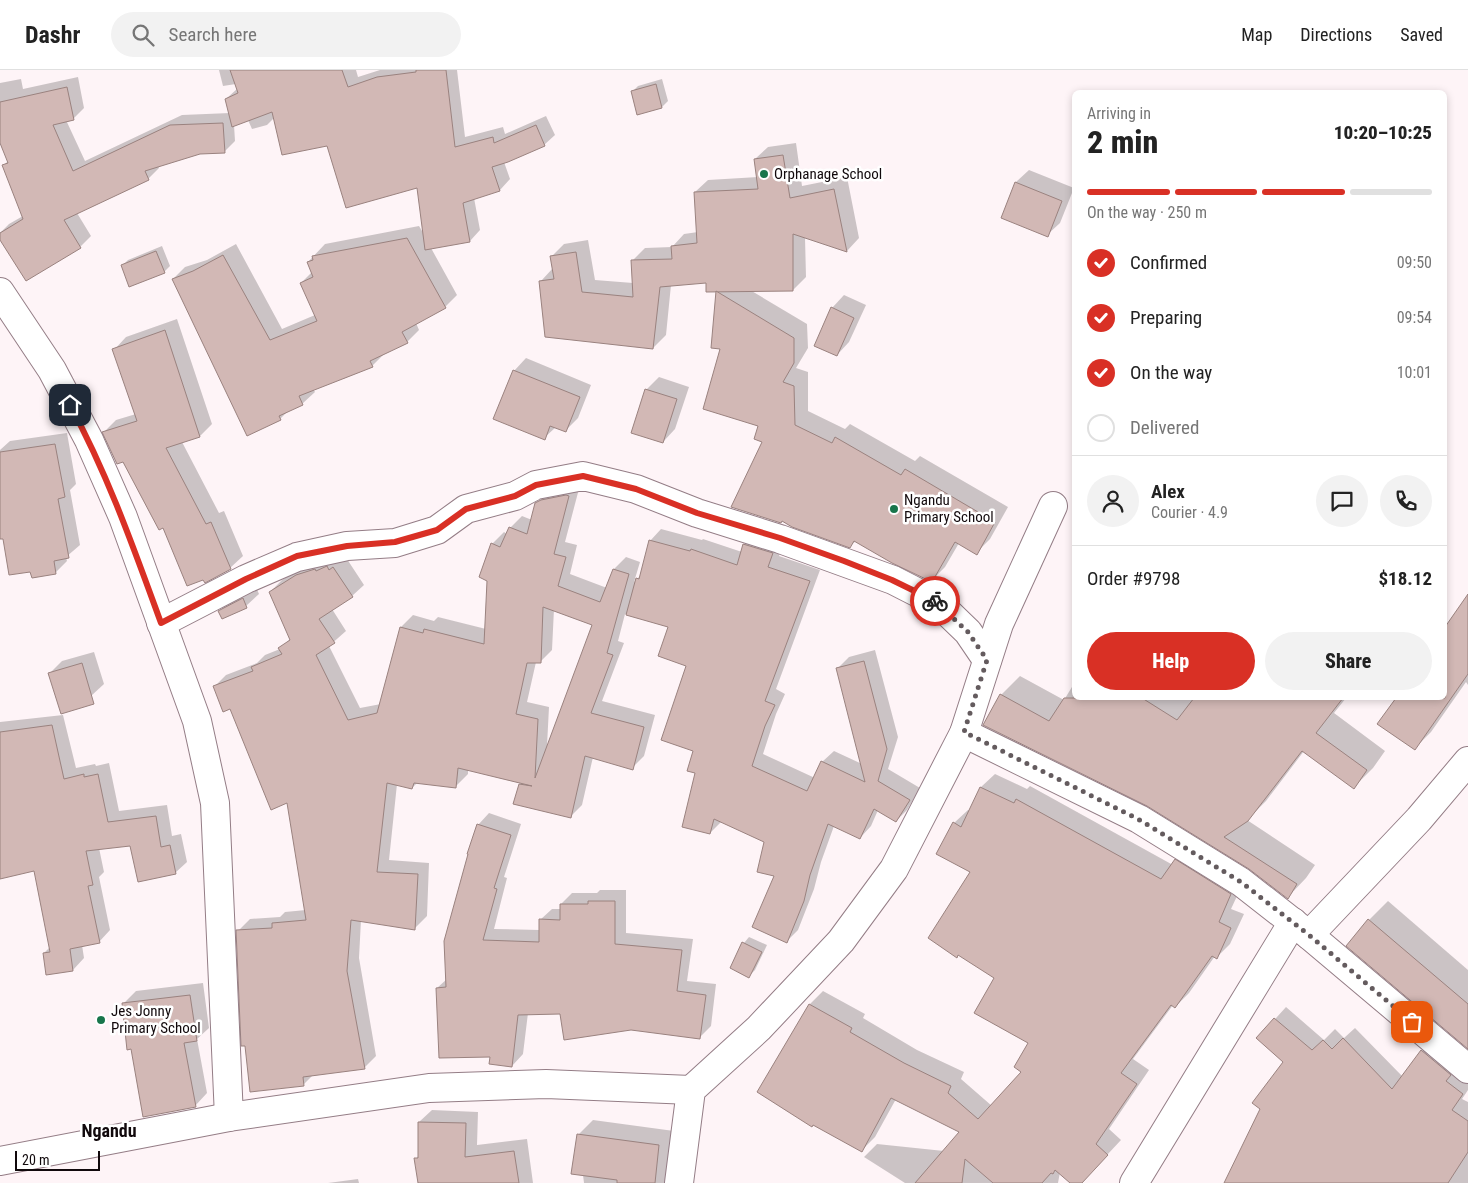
<!DOCTYPE html>
<meta charset="utf-8">
<style>
:root{--surface:#fff;--page:#f2f2f2;--text:#222;--muted:#767676;--line:#e0e0e0;--accent:#d93025}
body{margin:0;font-family:"Roboto Condensed",sans-serif;background:var(--page);color:var(--text);height:100vh;display:flex;flex-direction:column;font-size:19px;white-space:nowrap}
*{box-sizing:border-box;margin:0}
p{font-size:16px;color:var(--muted)}
.icon{flex:none;width:28px;height:28px;fill:none;stroke:currentColor;stroke-width:2;stroke-linecap:round;stroke-linejoin:round}
.map{position:relative;flex:1;overflow:hidden}
.sheet{position:absolute;left:1072px;top:20px;width:375px;height:610px;display:flex;flex-direction:column;background:var(--surface);border-radius:8px;box-shadow:0 2px 8px #0003}
.sheet>*{flex:none}
.scale{position:absolute;left:15px;bottom:12px;width:85px;box-sizing:border-box;padding-left:5px;border:2px solid #11090c;border-top:0;font-size:14px;line-height:18px;white-space:nowrap;color:#11090c;-webkit-text-stroke:4px #fff;paint-order:stroke}
.pin{position:absolute;display:grid;place-items:center;width:42px;height:42px;color:#fff;margin:-21px;border-radius:10px;box-shadow:0 2px 8px #0006}
.courier{position:absolute;display:grid;place-items:center;width:50px;height:50px;margin:-25px;border:4px solid #d93025;border-radius:50%;background:#fff;color:#222;box-shadow:0 1px 6px #0007}
.overview em{font-style:normal;font-weight:800}
.overview div{display:flex;flex-direction:column-reverse}
.overview{display:flex;align-items:center;justify-content:space-between;height:85px;padding:0 15px}
h1{font-size:32px;font-weight:800;line-height:38px}
.bar{display:grid;grid-template-columns:repeat(4,1fr);gap:8px 5px;align-content:center;height:60px;padding:0 15px}
.bar i{height:6px;border-radius:4px;background:var(--line)}
.bar .on{background:var(--accent)}
.bar p{grid-column:span 4}
.line{display:flex;align-items:center;gap:12px;padding:0 15px;border-top:1px solid var(--line)}
.line div{flex:1}
.round{display:grid;place-items:center;flex:none;width:52px;height:52px;border-radius:26px;background:var(--page)}
ol{padding:0 15px;list-style:none}
li{display:flex;align-items:center;gap:15px;height:55px}
li p{margin-inline-start:auto}
li .icon{padding:5px;border-radius:50%;background:var(--accent);color:#fff;stroke-width:4}
li:last-child{color:var(--muted)}
li i{width:28px;height:28px;border:2px solid var(--line);border-radius:50%}
.button{display:flex;gap:10px;margin-top:auto;padding:10px 15px}
.button a{flex:1;height:58px;border-radius:30px;background:var(--accent);color:#fff;font-size:20px;font-weight:800;line-height:58px;text-align:center}
.button a+a{background:var(--page);color:var(--text)}
header{display:flex;align-items:center;gap:30px;box-sizing:border-box;height:70px;padding:0 25px;background:var(--surface);border-bottom:1px solid var(--line)}
header strong{font-size:24px}
nav{display:flex;gap:28px;margin-inline-start:auto;font-size:18px}
.search{width:350px;height:45px;background:var(--page);display:flex;align-items:center;gap:12px;box-sizing:border-box;padding:0 18px;border-radius:28px;color:var(--muted);font-size:19px}
.map>svg:first-child{display:block}
</style>
<header>
<strong>Dashr</strong>
<div class="search"><svg class="icon" aria-label="search" viewBox="0 0 24 24"><circle cx="10" cy="10" r="6"/><path d="M15 15l6 6"/></svg>Search here</div>
<nav><a>Map</a><a>Directions</a><a>Saved</a></nav>
</header>
<div class="map">
<svg width="1468" height="1113" viewBox="0 0 1468 1113">
<rect width="100%" height="100%" fill="#fef4f7"/>
<!-- shadow -->
<g fill="#0003" fill-rule="evenodd">
<polygon points="219,0 356,0 358,7 380,0 457,0 465,67 503,57 505,64 546,46 555,65 544,75 504,92 510,109 500,120 474,128 480,160 470,171 431,178 457,225 445,237 416,253 419,260 407,272 384,284 372,296 343,309 343,307 313,319 315,322 302,334 290,339 280,349 173,209 185,197 207,190 236,174 282,259 315,245 301,213 312,202 308,192 325,174 419,156 425,166 418,116 328,74 275,47 267,55 252,59 248,50 234,55 235,71 224,82 200,83 158,95 159,98 148,109 77,143 91,166 80,177 0,167 0,163 9,154 23,146 4,95 8,91 0,70 0,13 21,9 23,19 78,7 84,38 73,49 66,50 85,91 182,45 230,43 226,29 238,18 236,14 223,16"/>
<polygon points="662,9 668,31 662,37 638,43 632,22 638,16"/>
<polygon points="796,73 802,116 847,107 859,168 847,181 805,167 806,207 793,220 750,220 807,254 808,278 796,298 808,302 808,341 845,359 850,354 915,391 920,386 1008,437 990,469 976,483 959,473 945,497 931,511 856,471 850,476 764,371 760,355 722,278 717,222 708,211 671,215 666,265 653,278 541,211 553,198 551,187 564,174 588,170 595,210 633,213 632,191 645,178 672,177 684,164 698,162 695,122 708,110 758,107 755,89 768,77"/>
<polygon points="1029,100 1074,118 1060,153 1047,165 1003,147 1016,112"/>
<polygon points="162,176 170,196 164,202 122,196 128,190"/>
<polygon points="844,225 866,235 849,272 837,285 832,238"/>
<polygon points="177,249 212,354 200,366 182,372 219,443 224,441 243,486 230,498 163,456 104,362 116,350 136,344 114,280 126,267"/>
<polygon points="526,288 591,315 578,348 566,360 556,357 544,368 514,301"/>
<polygon points="659,307 689,317 675,359 663,372 646,320"/>
<polygon points="67,363 76,414 70,420 80,475 66,487 67,491 55,503 31,500 4,467 0,468 0,380 10,371"/>
<path d="M 580,415 L 565,472 L 577,475 L 570,504 L 607,518 L 614,499 L 626,487 L 640,492 L 634,512 L 641,505 L 650,471 L 661,459 L 702,470 L 703,469 L 742,482 L 744,474 L 756,463 L 783,472 L 779,486 L 820,500 L 776,619 L 785,624 L 776,644 L 763,684 L 815,708 L 822,692 L 834,681 L 862,694 L 838,598 L 849,587 L 875,580 L 898,667 L 888,699 L 920,718 L 907,740 L 896,751 L 878,740 L 871,756 L 860,768 L 834,756 L 821,792 L 814,819 L 798,860 L 787,871 L 775,805 L 766,771 L 722,751 L 710,763 L 696,702 L 687,595 L 670,557 L 625,544 L 618,571 L 624,573 L 602,631 L 655,645 L 644,686 L 632,698 L 593,687 L 582,735 L 570,747 L 520,715 L 522,713 L 468,699 L 468,704 L 456,716 L 418,712 L 412,718 L 397,714 L 389,790 L 429,793 L 427,846 L 415,858 L 361,850 L 359,888 L 376,986 L 364,998 L 314,1004 L 304,1014 L 251,1021 L 238,861 L 250,849 L 280,847 L 285,842 L 306,840 L 288,731 L 231,637 L 214,617 L 226,605 L 257,593 L 265,585 L 280,579 L 291,568 L 270,522 L 282,510 L 315,490 L 345,486 L 364,515 L 352,526 L 332,539 L 346,561 L 329,576 L 360,638 L 381,634 L 401,557 L 413,545 L 434,551 L 438,547 L 486,559 L 492,474 L 504,462 L 507,464 L 510,458 L 522,446 L 532,450 L 536,434 L 549,421 ZM 554,539 L 593,554 L 547,676 L 549,637 L 527,632 L 536,592 L 540,592 L 552,580 Z"/>
<polygon points="256,517 259,524 246,536 219,541 232,529"/>
<polygon points="1468,531 1468,615 1466,612 1431,662 1415,678 1379,653 1397,628 1445,628 1445,559"/>
<polygon points="94,582 104,614 91,626 50,603 62,591"/>
<polygon points="1020,606 1064,630 1075,612 1075,628 1191,628 1194,630 1196,628 1346,628 1334,643 1385,681 1373,698 1354,717 1304,681 1266,731 1247,750 1315,795 1306,808 1288,827 1250,798 1001,625"/>
<polygon points="63,645 76,698 95,694 96,696 109,693 119,741 167,735 172,766 181,764 187,792 175,803 131,774 99,778 104,802 99,807 110,860 99,872 82,875 84,888 73,900 44,883 50,877 35,800 0,808 0,652"/>
<polygon points="995,704 1027,719 1030,716 1173,795 1189,777 1244,811 1231,839 1244,844 1230,874 1217,887 1215,886 1189,923 1175,937 1173,935 1133,989 1149,1000 1109,1059 1121,1070 1081,1113 1072,1113 1060,1102 1058,1113 905,1113 864,1087 877,1074 944,1081 961,1061 896,1029 875,1067 861,1081 810,934 823,921 865,944 863,948 917,980 964,1002 961,1009 992,1036 1023,1001 1029,973 996,908 971,802 954,753 968,740 970,741 981,717"/>
<polygon points="489,743 521,754 504,807 507,808 494,859 540,860 540,850 552,839 561,839 561,834 572,823 597,823 600,820 626,820 626,863 693,869 687,911 716,914 711,956 700,967 631,959 561,943 528,943 523,984 512,996 491,985 437,918 447,909 478,755"/>
<polygon points="1388,831 1468,900 1468,977 1348,876 1369,850"/>
<polygon points="749,867 767,875 755,900 749,906 744,873"/>
<polygon points="203,913 209,958 197,969 207,1023 195,1036 123,934 136,921"/>
<polygon points="1286,937 1324,970 1335,959 1344,968 1355,958 1403,1007 1422,981 1433,970 1468,1008 1468,1020 1462,1029 1468,1032 1468,1113 1225,1113 1285,991 1258,968"/>
<polygon points="432,1040 478,1042 477,1075 527,1069 533,1113 419,1113 416,1089 419,1085 419,1052"/>
<polygon points="593,1050 674,1061 667,1113 584,1113 578,1065"/>
<polygon points="358,1109 359,1113 328,1113"/>
</g>
<!-- building -->
<g fill="#d2b8b5" stroke="#9a827f" fill-rule="evenodd">
<polygon points="230,0 342,0 348,17 377,7 416,2 416,0 446,0 455,77 493,67 494,73 536,55 545,76 508,92 492,97 500,121 463,133 470,172 425,180 417,118 346,138 327,76 282,85 272,42 232,57 225,29 238,23"/>
<polygon points="656,14 662,38 637,45 631,21"/>
<polygon points="67,17 74,50 53,55 73,101 170,55 223,53 225,83 200,84 145,101 149,110 64,150 81,178 26,211 0,170 0,163 23,149 2,95 8,93 0,73 0,32"/>
<polygon points="783,85 790,128 834,119 847,182 793,164 793,221 706,222 706,213 660,217 653,279 545,267 539,211 554,209 550,186 576,182 582,222 633,227 631,190 672,189 671,176 697,173 694,122 758,119 754,89"/>
<polygon points="1015,112 1062,131 1048,167 1001,148"/>
<polygon points="407,168 446,238 402,262 408,273 370,291 373,297 299,326 303,335 279,346 281,350 247,366 172,209 193,201 223,185 270,270 317,251 300,213 313,207 307,192 313,190 312,186"/>
<polygon points="156,181 165,203 129,217 121,195"/>
<polygon points="716,221 794,268 794,293 783,312 794,316 795,355 832,373 835,367 901,405 905,399 995,452 977,485 955,472 932,512 892,493 854,471 850,478 792,457 782,451 781,453 731,437 762,372 754,369 758,356 703,339 720,279 711,278"/>
<polygon points="831,237 854,248 837,286 814,276"/>
<polygon points="165,260 200,367 166,378 206,454 211,452 231,499 205,513 203,510 187,516 163,458 159,460 123,392 117,394 102,362 137,351 112,279"/>
<polygon points="513,300 580,327 566,362 550,356 545,370 493,349"/>
<polygon points="645,319 677,329 663,373 631,363"/>
<polygon points="55,374 65,427 58,429 69,488 54,491 56,504 32,508 30,502 9,505 3,469 0,469 0,382"/>
<path d="M 566,425 L 569,426 L 554,484 L 566,487 L 558,516 L 600,532 L 613,499 L 629,504 L 607,583 L 613,585 L 591,643 L 644,657 L 633,700 L 585,686 L 571,748 L 513,734 L 519,714 L 532,716 L 458,698 L 456,718 L 414,713 L 412,719 L 387,713 L 377,802 L 418,804 L 415,860 L 351,850 L 347,901 L 365,999 L 303,1007 L 304,1016 L 250,1022 L 245,976 L 241,976 L 236,860 L 272,858 L 272,853 L 306,850 L 287,733 L 271,740 L 230,639 L 223,642 L 213,616 L 253,601 L 251,597 L 282,584 L 278,578 L 290,570 L 269,522 L 296,505 L 315,499 L 316,501 L 327,496 L 329,500 L 333,497 L 353,527 L 319,549 L 335,573 L 316,585 L 348,650 L 377,643 L 400,557 L 423,563 L 424,559 L 484,574 L 487,511 L 479,507 L 491,473 L 500,477 L 509,457 L 527,464 L 535,433 L 541,430 ZM 543,537 L 592,555 L 535,708 L 538,649 L 516,644 L 527,593 L 541,593 Z"/>
<polygon points="649,470 690,481 691,479 737,495 743,474 773,483 768,497 810,511 765,631 775,635 765,656 752,696 807,721 821,691 865,712 836,598 864,591 887,679 878,711 910,730 896,752 874,739 860,769 828,754 810,805 804,831 787,873 752,857 774,806 757,802 764,772 714,749 710,764 682,757 695,703 687,701 693,681 661,670 686,596 658,586 668,557 626,545 636,508 639,509"/>
<polygon points="1468,524 1468,604 1415,680 1377,654 1396,628 1445,628 1445,557"/>
<polygon points="243,528 247,538 222,549 218,541"/>
<polygon points="82,593 94,634 61,644 48,603"/>
<polygon points="1000,624 1049,651 1064,628 1142,628 1177,650 1194,628 1343,628 1316,663 1367,700 1354,719 1302,681 1248,751 1224,767 1297,814 1288,829 1249,799 1147,736 983,655"/>
<polygon points="52,655 64,709 84,704 84,707 98,704 108,752 156,746 161,777 170,775 176,804 138,812 130,776 86,781 93,815 88,816 100,873 70,879 73,901 46,905 43,883 50,882 34,801 0,809 0,662"/>
<polygon points="980,717 1014,733 1016,729 1161,809 1175,789 1231,824 1219,852 1231,858 1217,889 1212,886 1175,938 1171,935 1121,1003 1137,1014 1096,1074 1108,1085 1082,1113 1070,1113 1055,1100 1053,1104 1051,1103 1042,1113 993,1113 965,1089 962,1113 915,1113 959,1062 891,1028 862,1082 813,1055 812,1057 757,1022 809,934 852,958 850,962 904,993 951,1016 948,1023 978,1049 1021,1002 1014,997 1028,973 974,943 994,908 958,885 957,888 928,868 970,802 936,784 953,752 961,757"/>
<polygon points="477,754 511,765 494,818 497,819 483,870 539,872 539,849 560,850 560,834 588,834 588,831 615,831 615,874 682,880 677,921 706,925 700,969 631,960 564,970 560,944 518,945 512,997 489,994 490,987 439,988 436,918 446,917 444,871 468,784 467,784"/>
<polygon points="1368,849 1468,934 1468,979 1346,876"/>
<polygon points="742,872 762,882 749,908 730,898"/>
<polygon points="190,925 197,971 184,973 196,1037 143,1047 131,979 127,980 122,933"/>
<polygon points="1274,948 1312,980 1323,970 1332,979 1343,968 1392,1019 1421,980 1451,1005 1446,1011 1463,1024 1452,1040 1468,1051 1468,1082 1448,1113 1224,1113 1260,1039 1252,1033 1283,992 1256,968"/>
<polygon points="418,1052 466,1053 465,1087 514,1081 519,1113 418,1113 414,1088 418,1088"/>
<polygon points="577,1064 659,1075 655,1113 617,1113 617,1110 571,1104"/>
</g>
<g fill="none" stroke-linecap="round" stroke-linejoin="round">
<defs>
<g id="street">
<polyline points="0,222 52,300 89,370 123,447 197,651 215,733 229,1047"/>
<polyline points="161,553 246,509 297,487 347,476 395,473 437,460 466,439 515,426 536,415 583,406 636,419 697,443 780,469 893,510 938,533 968,562 987,590"/>
<polyline points="964,663 1139,749 1241,812 1309,865 1468,999"/>
<polyline points="1309,865 1419,749 1468,691"/>
<polyline points="0,1091 229,1047 429,1018 546,1014 691,1020"/>
<polyline points="679,1113 691,1020 759,958 841,871 894,799 964,663 999,554 1053,436"/>
<polyline points="1134,1113 1293,852"/>
</g>
</defs>
<!-- street casing -->
<use href="#street" stroke="#947d86" stroke-width="30"/>
<!-- street -->
<use href="#street" stroke="#fff" stroke-width="28"/>
</g>
<g fill="none" stroke-linecap="round" stroke-linejoin="round">
<!-- done -->
<polyline stroke="#645b5e" stroke-width="5" stroke-dasharray="0 9" points="935,531 968,562 987,590 964,662 1138,749 1241,812 1309,865 1412,952"/>
<!-- route -->
<path stroke="#d93025" stroke-width="6" d="M 70,335 C 108,405 134,479 161,553 L 246,509 L 297,486 L 347,476 L 395,472 L 437,460 L 466,439 L 515,426 L 536,415 L 583,406 L 636,419 L 697,443 L 780,468 L 844,491 L 892,510 L 935,531"/>
</g>
<!-- markers -->
<g fill="#18754b" stroke="#fff" stroke-width="2">
<circle cx="764" cy="104" r="5"/>
<circle cx="894" cy="439" r="5"/>
<circle cx="101" cy="950" r="5"/>
</g>
<g text-anchor="middle" dominant-baseline="central" stroke-width="5" stroke-linejoin="round" paint-order="stroke">
<!-- poi labels -->
<g font-size="15" fill="#11090c" stroke="#fff" text-anchor="start">
<text x="774" y="104">Orphanage School</text>
<text x="904" y="430">Ngandu<tspan x="904" dy="17">Primary School</tspan></text>
<text x="111" y="941">Jes Jonny<tspan x="111" dy="17">Primary School</tspan></text>
</g>
<!-- quarter labels -->
<g font-size="18" font-weight="bold" fill="#11090c" stroke="#fff">
<text x="109" y="1060">Ngandu</text>
</g>
</g>
</svg>
<div class="scale">20 m</div>
<div class="pin" style="left:1412px;top:952px;background:#ea580c"><svg class="icon" aria-label="bag" viewBox="0 0 24 24"><path d="M5 8h14l-1 12H6zM9 8a3 3 0 0 1 6 0"/></svg></div>
<div class="pin" style="left:70px;top:335px;background:#1f2937"><svg class="icon" aria-label="home" viewBox="0 0 24 24"><path d="M3 11l9-7 9 7M6 9v11h12V9"/></svg></div>
<div class="courier" style="left:935px;top:531px"><svg class="icon" aria-label="bike" viewBox="0 0 24 24"><circle cx="6" cy="16" r="4"/><circle cx="18" cy="16" r="4"/><path d="M6 16l4-8h5l3 8M10 8l3 8H6M13 5h3"/></svg></div>
<section class="sheet">
<div class="overview"><div><h1>2 min</h1><p>Arriving in</p></div><em>10:20–10:25</em></div>
<div class="bar"><i class="on"></i><i class="on"></i><i class="on"></i><i></i><p>On the way · 250 m</p></div>
<ol>
<li><svg class="icon" aria-label="check" viewBox="0 0 24 24"><path d="M5 12l5 5 9-10"/></svg>Confirmed<p>09:50</p></li>
<li><svg class="icon" aria-label="check" viewBox="0 0 24 24"><path d="M5 12l5 5 9-10"/></svg>Preparing<p>09:54</p></li>
<li><svg class="icon" aria-label="check" viewBox="0 0 24 24"><path d="M5 12l5 5 9-10"/></svg>On the way<p>10:01</p></li>
<li><i></i>Delivered</li>
</ol>
<div class="line" style="height:90px"><a class="round"><svg class="icon" aria-label="person" viewBox="0 0 24 24"><circle cx="12" cy="8" r="4"/><path d="M4 21q1-7 8-7t8 7"/></svg></a><div><b>Alex</b><p>Courier · 4.9</p></div><a class="round"><svg class="icon" aria-label="chat" viewBox="0 0 24 24"><path d="M4 5h16v11H9l-5 4z"/></svg></a><a class="round"><svg class="icon" aria-label="phone" viewBox="0 0 24 24"><path d="M5 4h4l2 5-3 2q2 4 5 5l2-3 5 2v4C11 20 4 13 5 4z"/></svg></a></div>
<div class="line" style="height:65px"><div>Order #9798</div><b>$18.12</b></div>
<div class="button"><a>Help</a><a>Share</a></div>
</section>
</div>
